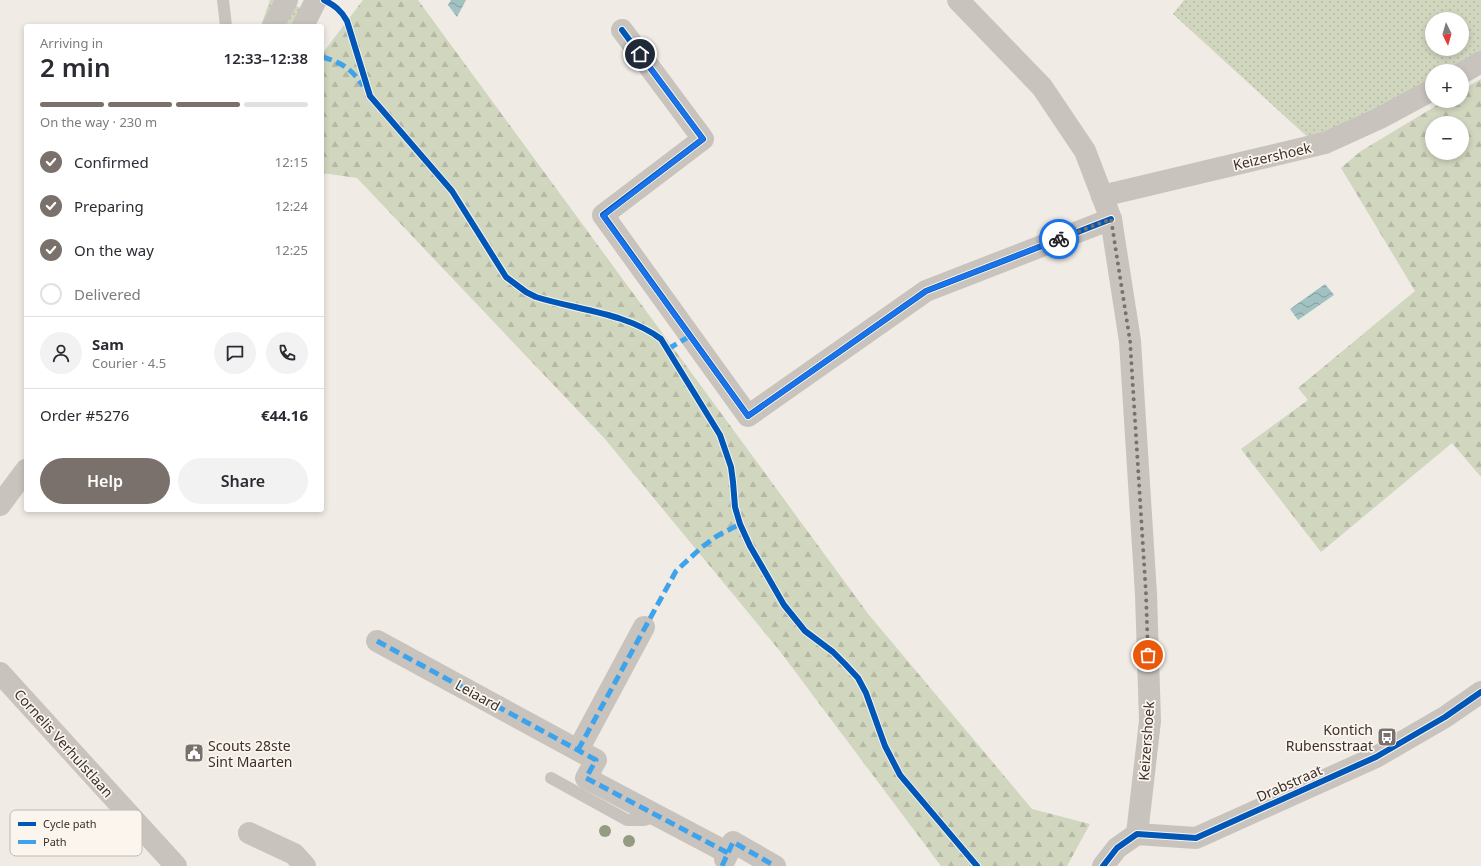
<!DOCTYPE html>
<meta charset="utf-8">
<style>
:root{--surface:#fff;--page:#f2f2f3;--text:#2b2b33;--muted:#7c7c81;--line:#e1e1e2;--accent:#7a716c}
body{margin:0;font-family:"Noto Sans",sans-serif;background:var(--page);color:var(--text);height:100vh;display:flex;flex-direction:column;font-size:15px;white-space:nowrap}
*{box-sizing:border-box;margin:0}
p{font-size:13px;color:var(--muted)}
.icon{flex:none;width:22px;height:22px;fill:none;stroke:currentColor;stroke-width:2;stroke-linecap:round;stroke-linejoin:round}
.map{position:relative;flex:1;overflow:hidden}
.details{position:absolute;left:24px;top:24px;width:300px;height:488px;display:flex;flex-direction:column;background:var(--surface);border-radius:4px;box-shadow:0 2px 6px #0003}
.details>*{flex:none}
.needle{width:26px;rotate:175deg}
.controls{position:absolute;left:1425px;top:12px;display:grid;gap:8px}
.controls a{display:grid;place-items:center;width:44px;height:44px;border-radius:50%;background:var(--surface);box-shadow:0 2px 6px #0003;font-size:20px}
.pin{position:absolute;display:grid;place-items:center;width:34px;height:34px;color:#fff;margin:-17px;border:2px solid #fff;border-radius:50%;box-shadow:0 1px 4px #0007}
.courier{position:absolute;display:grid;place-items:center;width:40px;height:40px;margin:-20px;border:3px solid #1a73e8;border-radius:50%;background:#fff;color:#222;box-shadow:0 1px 5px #0007}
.head em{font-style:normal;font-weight:600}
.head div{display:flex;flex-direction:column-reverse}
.head{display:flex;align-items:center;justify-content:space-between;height:68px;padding:0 16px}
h1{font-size:26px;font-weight:600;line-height:30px}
.bar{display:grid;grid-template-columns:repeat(4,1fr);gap:6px 4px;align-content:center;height:48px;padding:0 16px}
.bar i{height:5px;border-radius:3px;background:var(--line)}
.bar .selected{background:var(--accent)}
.bar p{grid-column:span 4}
.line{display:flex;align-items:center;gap:10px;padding:0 16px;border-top:1px solid var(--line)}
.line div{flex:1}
.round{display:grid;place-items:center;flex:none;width:42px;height:42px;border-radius:21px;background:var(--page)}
ol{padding:0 16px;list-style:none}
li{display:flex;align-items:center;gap:12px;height:44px}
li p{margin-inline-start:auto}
li .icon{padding:4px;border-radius:50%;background:var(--accent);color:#fff;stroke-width:4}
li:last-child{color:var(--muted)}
li i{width:22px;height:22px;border:2px solid var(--line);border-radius:50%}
.cta{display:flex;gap:8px;margin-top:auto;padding:8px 16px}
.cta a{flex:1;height:46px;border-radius:24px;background:var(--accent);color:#fff;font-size:16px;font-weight:600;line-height:46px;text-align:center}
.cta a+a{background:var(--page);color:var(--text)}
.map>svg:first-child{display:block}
</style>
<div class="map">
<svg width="1481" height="866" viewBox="0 0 1481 866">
<defs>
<pattern id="grass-dots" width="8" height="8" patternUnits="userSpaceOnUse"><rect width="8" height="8" fill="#d1d6bf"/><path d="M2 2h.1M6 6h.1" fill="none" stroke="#b4b8a4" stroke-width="1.8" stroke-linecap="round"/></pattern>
<pattern id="forest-firs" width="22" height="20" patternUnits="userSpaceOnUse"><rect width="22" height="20" fill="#d1d6bf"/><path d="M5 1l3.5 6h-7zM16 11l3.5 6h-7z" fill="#b4b8a4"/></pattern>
<pattern id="water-waves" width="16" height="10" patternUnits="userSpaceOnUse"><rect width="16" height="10" fill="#a1c2c1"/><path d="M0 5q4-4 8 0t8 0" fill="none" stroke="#849e9d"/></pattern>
</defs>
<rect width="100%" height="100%" fill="#f0ebe5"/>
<!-- grass -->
<g fill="url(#grass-dots)" fill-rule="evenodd">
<polygon points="270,0 282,0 267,26 261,26"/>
<path d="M 1184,0 L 1481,0 L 1481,57 L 1456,71 L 1432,71 L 1432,85 L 1312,141 L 1173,14 ZM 1432,19 L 1462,19 L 1462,49 L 1432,49 Z"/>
<polygon points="293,4 304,10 296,26 281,26"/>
</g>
<!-- forest -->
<g fill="url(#forest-firs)" fill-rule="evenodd">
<polygon points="363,0 418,0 869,615 1032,809 1090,824 1067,866 941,866 779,650 605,439 357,178 322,173 322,54"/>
<path d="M 1481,79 L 1481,477 L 1452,443 L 1321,552 L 1241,449 L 1308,400 L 1298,388 L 1415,291 L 1341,168 L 1361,151 L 1444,101 L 1462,101 L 1462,90 ZM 1432,123 L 1462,123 L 1462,153 L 1432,153 Z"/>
</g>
<!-- water -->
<g fill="url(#water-waves)">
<polygon points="451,0 466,0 457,17 448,5"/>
<polygon points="1325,284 1334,295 1298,320 1290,309"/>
</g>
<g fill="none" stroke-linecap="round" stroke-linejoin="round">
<!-- lane -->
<g stroke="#c9c3be" stroke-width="12">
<polyline points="223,0 226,26"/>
<polyline points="551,778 627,820 644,820 657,816"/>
</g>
<!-- street -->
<g stroke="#c9c3be" stroke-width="22">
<polyline points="958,0 1042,87 1085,151 1111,219 1130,341 1146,594 1150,721 1137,834"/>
<polyline points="273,26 287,0"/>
<polyline points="303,26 316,0"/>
<polyline points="622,30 703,139 603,215 748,416 926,291 1111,219"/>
<polyline points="1462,73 1481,62"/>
<polyline points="1102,196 1325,143 1380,118 1432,90"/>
<polyline points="0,505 26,470"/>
<polyline points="377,641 596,760 586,778 728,853"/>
<polyline points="0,673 176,866"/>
<polyline points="578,750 644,627"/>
<polyline points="249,833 294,854 305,866"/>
<polyline points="725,859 733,842 775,866"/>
<polyline points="1103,866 1117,848 1137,834 1196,838 1376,757 1445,717 1481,692"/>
</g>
<!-- quiet -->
<g stroke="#3fa3eb" stroke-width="5" stroke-dasharray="10 5" stroke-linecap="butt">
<path d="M 322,57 C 341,62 352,69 363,86"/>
<polyline points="668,349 690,336"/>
<polyline points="377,641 596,760 586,778 728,853"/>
<polyline points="578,750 676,571 702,547 717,536 740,524"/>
<polyline points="722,866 733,842 775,866"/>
</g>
<defs>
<g id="cycleway">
<path d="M 324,0 C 334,5 341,10 347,21 L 370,96 L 452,191 L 506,277 L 526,292 L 536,297 C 577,310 627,313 661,339 L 720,435 L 731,467 L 733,482 L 735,507 L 740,524 L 750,546 L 784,605 L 805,631 L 833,652 L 845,664 L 858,678 L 866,693 L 885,746 L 900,775 L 977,866"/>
<polyline points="622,30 703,139 603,215 748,416 926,291 1111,219"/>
<polyline points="1103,866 1117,848 1137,834 1196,838 1376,757 1445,717 1481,692"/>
</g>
</defs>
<!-- cycleway casing -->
<use href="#cycleway" stroke="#fbf5ee" stroke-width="8"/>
<!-- cycleway -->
<use href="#cycleway" stroke="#0057b8" stroke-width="6"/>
</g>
<!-- trees -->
<g fill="#959b80">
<circle cx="605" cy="831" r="6"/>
<circle cx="629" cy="841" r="6"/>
</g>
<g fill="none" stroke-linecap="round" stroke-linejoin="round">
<!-- done -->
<polyline stroke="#7a716c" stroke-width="4" stroke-dasharray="0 7.2" points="1059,239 1111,219 1130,341 1146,594 1148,655"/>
<!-- route -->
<polyline stroke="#1a73e8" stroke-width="5" points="640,54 703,139 603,216 748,416 926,291 1059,239"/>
</g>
<!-- icons -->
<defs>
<symbol id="bus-square" viewBox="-11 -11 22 22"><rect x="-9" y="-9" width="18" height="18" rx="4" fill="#7a716c" stroke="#fbf5ee"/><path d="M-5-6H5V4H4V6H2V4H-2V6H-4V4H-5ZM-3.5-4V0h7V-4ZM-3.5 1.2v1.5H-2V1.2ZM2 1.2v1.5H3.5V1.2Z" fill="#fff"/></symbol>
<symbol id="civic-square" viewBox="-11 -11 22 22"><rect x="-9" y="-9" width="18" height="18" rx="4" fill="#7a716c" stroke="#fbf5ee"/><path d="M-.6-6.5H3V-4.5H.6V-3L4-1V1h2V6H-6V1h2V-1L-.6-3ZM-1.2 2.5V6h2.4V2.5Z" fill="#fff"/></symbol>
</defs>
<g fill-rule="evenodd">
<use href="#bus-square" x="1376" y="726" width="22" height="22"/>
<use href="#civic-square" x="183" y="742" width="22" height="22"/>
</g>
<g text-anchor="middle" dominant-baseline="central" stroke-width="3.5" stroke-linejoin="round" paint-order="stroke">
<!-- street labels -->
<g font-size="14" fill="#3b302b" stroke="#fbf5ee">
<text transform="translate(1272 156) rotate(-13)">Keizershoek</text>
<text transform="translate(478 695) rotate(29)">Leiaard</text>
<text transform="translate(1146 741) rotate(-86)">Keizershoek</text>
<text transform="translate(64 743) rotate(48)">Cornelis Verhulstlaan</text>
<text transform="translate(1289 783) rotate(-24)">Drabstraat</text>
</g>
<!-- poi labels -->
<g font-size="14" fill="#3b302b" stroke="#fbf5ee" text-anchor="end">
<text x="1373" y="729">Kontich<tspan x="1373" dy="16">Rubensstraat</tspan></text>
<text x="208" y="745" text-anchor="start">Scouts 28ste<tspan x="208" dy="16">Sint Maarten</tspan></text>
</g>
</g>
<!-- legend -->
<rect x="10" y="810" width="132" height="46" rx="6" fill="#fbf5ee" stroke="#c1bab4" stroke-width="1"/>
<rect x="18" y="822" width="18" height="4" fill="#0057b8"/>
<rect x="18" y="840" width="18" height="4" fill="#3fa3eb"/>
<g font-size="11" fill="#3b302b">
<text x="43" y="828">Cycle path</text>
<text x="43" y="846">Path</text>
</g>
</svg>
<div class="controls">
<a><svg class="needle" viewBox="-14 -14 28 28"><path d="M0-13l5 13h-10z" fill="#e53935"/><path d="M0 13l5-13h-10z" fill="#7c7c81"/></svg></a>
<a>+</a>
<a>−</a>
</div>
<div class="pin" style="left:1148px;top:655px;background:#ea580c"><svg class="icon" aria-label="bag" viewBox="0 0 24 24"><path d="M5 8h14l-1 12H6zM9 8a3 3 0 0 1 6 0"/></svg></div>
<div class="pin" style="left:640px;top:54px;background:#1f2937"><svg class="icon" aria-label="home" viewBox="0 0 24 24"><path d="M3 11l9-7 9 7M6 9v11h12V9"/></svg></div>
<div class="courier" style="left:1059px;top:239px"><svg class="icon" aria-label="bike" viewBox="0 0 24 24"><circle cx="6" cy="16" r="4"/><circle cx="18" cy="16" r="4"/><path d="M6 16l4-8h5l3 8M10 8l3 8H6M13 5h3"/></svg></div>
<section class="details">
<div class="head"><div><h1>2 min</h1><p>Arriving in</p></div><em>12:33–12:38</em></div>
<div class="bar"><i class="selected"></i><i class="selected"></i><i class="selected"></i><i></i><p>On the way · 230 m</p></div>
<ol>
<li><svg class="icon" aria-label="check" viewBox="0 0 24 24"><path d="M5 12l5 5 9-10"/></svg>Confirmed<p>12:15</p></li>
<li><svg class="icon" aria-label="check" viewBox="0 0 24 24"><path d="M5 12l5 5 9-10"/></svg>Preparing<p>12:24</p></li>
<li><svg class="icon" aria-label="check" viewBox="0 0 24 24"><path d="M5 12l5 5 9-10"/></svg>On the way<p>12:25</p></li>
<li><i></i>Delivered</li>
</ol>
<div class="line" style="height:72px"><a class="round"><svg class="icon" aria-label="person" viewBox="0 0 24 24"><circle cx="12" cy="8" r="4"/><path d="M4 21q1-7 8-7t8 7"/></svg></a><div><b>Sam</b><p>Courier · 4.5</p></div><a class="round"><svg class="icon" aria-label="chat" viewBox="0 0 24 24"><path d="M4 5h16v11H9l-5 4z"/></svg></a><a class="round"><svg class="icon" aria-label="phone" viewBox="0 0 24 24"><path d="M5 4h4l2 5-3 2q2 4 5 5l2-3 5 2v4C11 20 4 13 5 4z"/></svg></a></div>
<div class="line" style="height:52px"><div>Order #5276</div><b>€44.16</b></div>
<div class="cta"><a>Help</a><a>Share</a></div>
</section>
</div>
